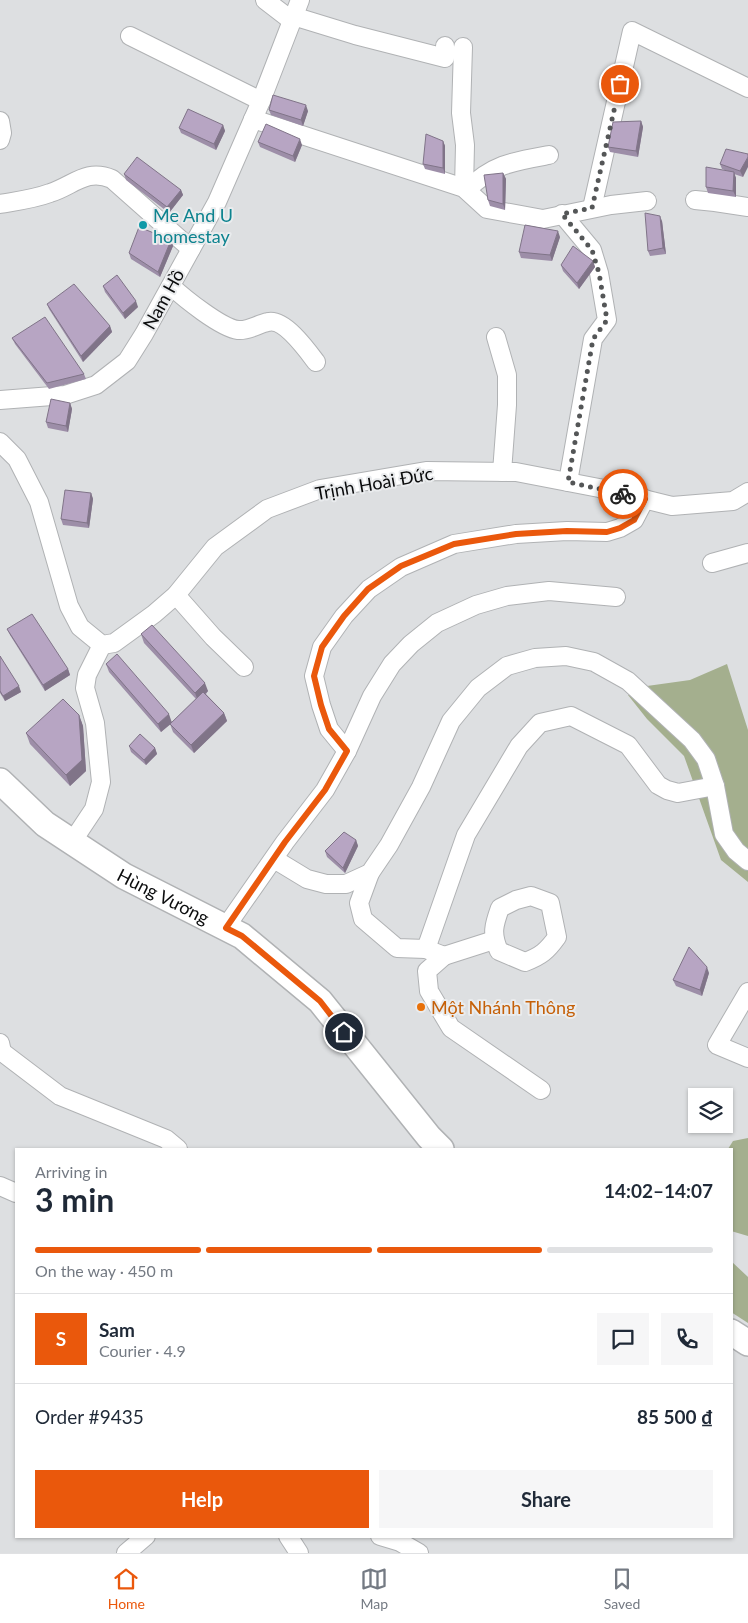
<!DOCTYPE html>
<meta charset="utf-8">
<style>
:root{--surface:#fff;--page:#f6f6f7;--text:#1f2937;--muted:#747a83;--line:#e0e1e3;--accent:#ea580c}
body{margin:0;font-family:Lato,sans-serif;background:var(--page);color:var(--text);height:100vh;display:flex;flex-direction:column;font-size:19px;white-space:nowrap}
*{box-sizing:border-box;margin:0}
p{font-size:16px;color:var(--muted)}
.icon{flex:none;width:28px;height:28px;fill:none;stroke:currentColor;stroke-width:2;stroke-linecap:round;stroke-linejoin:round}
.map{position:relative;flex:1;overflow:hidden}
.drawer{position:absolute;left:15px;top:1148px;width:718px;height:390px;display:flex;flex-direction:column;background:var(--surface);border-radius:0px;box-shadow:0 1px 4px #0004}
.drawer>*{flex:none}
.fabs{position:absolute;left:688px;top:1088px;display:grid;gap:10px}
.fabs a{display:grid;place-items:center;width:45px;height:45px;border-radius:0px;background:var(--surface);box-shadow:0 1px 4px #0004;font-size:25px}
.pin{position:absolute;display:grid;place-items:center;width:42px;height:42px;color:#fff;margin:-21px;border:2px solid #fff;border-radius:50%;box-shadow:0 1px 5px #0007}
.courier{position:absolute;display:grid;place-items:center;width:50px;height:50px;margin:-25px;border:4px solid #ea580c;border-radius:50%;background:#fff;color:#222;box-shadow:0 1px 6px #0007}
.headline em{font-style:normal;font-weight:700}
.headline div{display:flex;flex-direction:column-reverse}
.headline{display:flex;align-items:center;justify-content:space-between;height:85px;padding:0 20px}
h1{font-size:32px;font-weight:700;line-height:38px}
.bar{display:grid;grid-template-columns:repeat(4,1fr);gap:8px 5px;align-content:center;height:60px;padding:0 20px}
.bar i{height:6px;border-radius:4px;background:var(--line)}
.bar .on{background:var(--accent)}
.bar p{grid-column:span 4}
.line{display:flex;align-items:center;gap:12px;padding:0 20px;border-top:1px solid var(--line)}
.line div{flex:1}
.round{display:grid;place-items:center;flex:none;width:52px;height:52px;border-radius:0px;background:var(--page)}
.primary-button{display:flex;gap:10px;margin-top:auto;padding:10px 20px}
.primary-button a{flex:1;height:58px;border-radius:0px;background:var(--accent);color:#fff;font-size:20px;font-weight:700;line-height:58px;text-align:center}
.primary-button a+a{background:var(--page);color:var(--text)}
.tabs{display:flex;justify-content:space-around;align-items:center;height:70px;border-top:1px solid var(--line);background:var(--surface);font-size:14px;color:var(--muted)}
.tabs a{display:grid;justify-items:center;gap:2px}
.tabs .on{color:var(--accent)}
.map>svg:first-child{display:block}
</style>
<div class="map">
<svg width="748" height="1553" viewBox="0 0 748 1553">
<rect width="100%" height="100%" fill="#dddfe1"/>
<!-- forest -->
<g fill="#a4af8e">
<polygon points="727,664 748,730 748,882 721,860 684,756 647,719 628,695 647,686 690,680"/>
<polygon points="748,1138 748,1236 731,1231 731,1149 728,1149 733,1141"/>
<polygon points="731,1261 748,1277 748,1323 731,1312"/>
</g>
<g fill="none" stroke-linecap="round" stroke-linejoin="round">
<defs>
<g id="minor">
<polyline points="265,0 291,20"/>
<polyline points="293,16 355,35 445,58 445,46"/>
<polyline points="130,36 261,101"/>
<polyline points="463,47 461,113 465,145 464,188"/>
<polyline points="253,119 464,188 487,209 543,219 611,205 647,201"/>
<polyline points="0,121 2,133 0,140"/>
<path d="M 467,190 C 492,164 515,161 549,155"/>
<polyline points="695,200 715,202 748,207"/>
<path d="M 0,204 C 17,201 34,199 50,193 C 73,186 86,168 112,179 L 191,249"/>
<polyline points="592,208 632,31 748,88"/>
<polyline points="562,214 592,250 599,273 607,320 593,339 568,482"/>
<path d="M 171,286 C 184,298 221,328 238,330 C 249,331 258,324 268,322 C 284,318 307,350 316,362"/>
<polyline points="496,337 507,375 507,405 502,472"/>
<polyline points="0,400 65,395 96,385 127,361 144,334 217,202 261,101 300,0"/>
<polyline points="0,442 17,459 39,502 69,606 80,627 102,645 114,643 154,614 176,595 215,547 267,509 320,489 426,471 516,472 599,488 672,506 733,501 748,492"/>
<polyline points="712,563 748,553"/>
<polyline points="176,595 213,637 244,667"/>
<polyline points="347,751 329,729 321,705 314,676 322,647 344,616 369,589 401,567 454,544 516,534 567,531 607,532 620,528 634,520 645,499"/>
<polyline points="72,842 94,809 101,782 95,723 85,688 87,675 102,645"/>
<polyline points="274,859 307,879 326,884 346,884 370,873 389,845 421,787 451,721 478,688 507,666 535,658 566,656 594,662 628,681 692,740 706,759 715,786 724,834 736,851 748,861"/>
<polyline points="370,873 359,903 363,919 397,948 426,949 466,835 519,746 540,723 571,716 628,745 658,785 667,790 678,793 715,786"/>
<path d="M 531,896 L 550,903 L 557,937 C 547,951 541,956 525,962 L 499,951 C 491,933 494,925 500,908 L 516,900 Z"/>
<polyline points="225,928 285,842 325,790 347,751 372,696 392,664 411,644 437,623 476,605 507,596 549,591 616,597"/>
<polyline points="426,949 444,956 427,971 429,991 451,1028 541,1090"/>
<polyline points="444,956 494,940"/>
<polyline points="748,992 717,1045 748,1058"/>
<polyline points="0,1043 2,1052 60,1096 166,1139 178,1149"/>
<polyline points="0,1186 16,1193"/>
<polyline points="288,1536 299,1553"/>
<polyline points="380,1536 400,1542 419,1553"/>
<polyline points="126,1553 146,1536"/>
</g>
<g id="highway">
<path id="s1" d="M 0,781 L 45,824 L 124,876 L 242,936 L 320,1001 L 429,1137 L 441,1149"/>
<polyline points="731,1332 748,1343"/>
</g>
</defs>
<!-- minor casing -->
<use href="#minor" stroke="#b0b2b4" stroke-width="20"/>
<!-- highway casing -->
<use href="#highway" stroke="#b0b2b4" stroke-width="28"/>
<!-- minor -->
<use href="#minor" stroke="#fff" stroke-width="18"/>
<!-- highway -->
<use href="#highway" stroke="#fff" stroke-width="25"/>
</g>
<!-- wall -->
<g fill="#9d8ea8">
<polygon points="269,110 308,111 303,126 271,115"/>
<polygon points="641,121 643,127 638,157 610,152 608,147"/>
<polygon points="223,125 225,131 216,150 181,133 179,128"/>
<polygon points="443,141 445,146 445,174 425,169 423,164"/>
<polygon points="258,142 302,145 295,162 260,147"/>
<polygon points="748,154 743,177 734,174 736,178 736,197 708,193 706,187 727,171 722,169 720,164"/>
<polygon points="503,173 506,179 505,210 490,206 488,200"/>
<polygon points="124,174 181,190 183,195 169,213 126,180"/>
<polygon points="662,221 666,254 650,256 648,251"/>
<polygon points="560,237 552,261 521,258 519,252"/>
<polygon points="171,240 173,246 160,277 131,259 129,253"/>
<polygon points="593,261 595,267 579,289 563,271 561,265"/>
<polygon points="103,286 138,307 125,319 105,292"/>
<polygon points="47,304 110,326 112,332 83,362 49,309"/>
<polygon points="12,338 84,374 86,379 49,389 15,344"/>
<polygon points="70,403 72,409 68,432 48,428 46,422"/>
<polygon points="91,493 93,499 89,528 63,525 61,519"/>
<polygon points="7,629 68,669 70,675 45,691 10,635"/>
<polygon points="141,634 208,691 206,694 224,713 227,721 194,753 173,732 170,724 161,732 109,672 106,664 172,722 196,699 144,643"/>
<polygon points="0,656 21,692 5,701 0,693"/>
<polygon points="79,715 83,726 86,771 70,786 30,744 26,733"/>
<polygon points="129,746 155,748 157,754 146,765 131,752"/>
<polygon points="356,840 358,846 345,873 327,857 325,851"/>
<polygon points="709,973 702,996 676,986 673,980"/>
</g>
<!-- shaded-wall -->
<g fill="#807488">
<polygon points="306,105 308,111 303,126 301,120"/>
<polygon points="641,121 643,127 638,157 636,151"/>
<polygon points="223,125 225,131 216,150 214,144"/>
<polygon points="300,139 302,145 295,162 293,156"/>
<polygon points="443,141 445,146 445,174 443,168"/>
<polygon points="748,157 748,167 743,177 740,171"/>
<polygon points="734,172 736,178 736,197 733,191"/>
<polygon points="503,173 506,179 505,210 503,204"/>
<polygon points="181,190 183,195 169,213 167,207"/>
<polygon points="660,216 662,221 666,254 663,248"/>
<polygon points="558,231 560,237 552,261 550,255"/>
<polygon points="171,240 173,246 160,277 158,272"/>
<polygon points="593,261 595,267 579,289 577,283"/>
<polygon points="136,301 138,307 125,319 123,313"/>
<polygon points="110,326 112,332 83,362 81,356"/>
<polygon points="70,403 72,409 68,432 66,426"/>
<polygon points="91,493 93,499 89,528 87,523"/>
<polygon points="68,669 70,675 45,691 43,685"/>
<polygon points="205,683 208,691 198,701 195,693"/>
<polygon points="19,686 21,692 5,701 3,696"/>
<polygon points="224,713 227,721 194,753 191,745"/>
<polygon points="169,714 172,723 161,732 158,724"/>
<polygon points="79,715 83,726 86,771 70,786 66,775"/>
<polygon points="155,748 157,754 146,765 144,760"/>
<polygon points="356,840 358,846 345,873 343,868"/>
<polygon points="707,967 709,973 702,996 700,990"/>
</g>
<!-- building -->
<g fill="#b7a5c3" stroke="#807488">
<polygon points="273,95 306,105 301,120 269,110"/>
<polygon points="188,109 223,125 214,144 179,128"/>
<polygon points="641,121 636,151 608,147 613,122"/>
<polygon points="266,124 300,139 293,156 258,142"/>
<polygon points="426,134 443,141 443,168 423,164"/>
<polygon points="726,149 748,154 748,157 740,171 720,164"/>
<polygon points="137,157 181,190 167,207 124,174"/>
<polygon points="706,167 734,172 733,191 706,187"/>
<polygon points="503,173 503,204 488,200 484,175"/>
<polygon points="645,213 660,216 663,248 648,251"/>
<polygon points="525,225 558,231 550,255 519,252"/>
<polygon points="139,227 171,240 158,272 129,253"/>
<polygon points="573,246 593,261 577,283 561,265"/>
<polygon points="117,275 136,301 123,313 103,286"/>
<polygon points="74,284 110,326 81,356 47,304"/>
<polygon points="45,317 84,374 47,383 12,338"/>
<polygon points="51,399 70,403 66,426 46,422"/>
<polygon points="65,490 91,493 87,523 61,519"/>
<polygon points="32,614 68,669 43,685 7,629"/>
<polygon points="152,625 205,683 195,693 141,634"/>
<polygon points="117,654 169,714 158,724 106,664"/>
<polygon points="0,656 19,686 3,696 0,691"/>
<polygon points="203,692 224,713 191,745 170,724"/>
<polygon points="63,699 79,715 82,760 66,775 26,733"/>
<polygon points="140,734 155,748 144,760 129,746"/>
<polygon points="344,832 356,840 343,868 325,851"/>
<polygon points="689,947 707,967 700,990 673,980"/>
</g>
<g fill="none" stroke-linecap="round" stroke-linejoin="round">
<!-- done -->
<polyline stroke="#545657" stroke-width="5" stroke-dasharray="0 9" points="620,84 592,208 562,214 592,250 599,273 607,320 593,339 568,482 623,494"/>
<!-- route -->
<polyline stroke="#ea580c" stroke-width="6" points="344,1032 320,1001 242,936 226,928 285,842 325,790 347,751 329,729 321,705 314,676 322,647 344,616 368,589 401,566 454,544 516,534 567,531 607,532 620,528 634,520 645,499 623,494"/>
</g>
<!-- markers -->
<circle fill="#0f9aa8" stroke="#eaecee" stroke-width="2" cx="143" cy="225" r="5"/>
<circle fill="#e8710a" stroke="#eaecee" stroke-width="2" cx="421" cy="1007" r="5"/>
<g text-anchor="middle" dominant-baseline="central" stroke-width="4" stroke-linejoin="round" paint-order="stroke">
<!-- culture labels -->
<g font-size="18" fill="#0d838f" stroke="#eaecee" text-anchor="start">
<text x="153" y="215">Me And U<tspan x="153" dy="21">homestay</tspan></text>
</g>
<!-- street labels -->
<g font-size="18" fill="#0b0c0d" stroke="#eaecee">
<text transform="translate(163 299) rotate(-61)">Nam Hồ</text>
<text transform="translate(374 483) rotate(-10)">Trịnh Hoài Đức</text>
<text stroke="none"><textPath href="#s1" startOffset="201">Hùng Vương</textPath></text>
</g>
<!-- food labels -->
<g font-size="18" fill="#c56008" stroke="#eaecee" text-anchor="start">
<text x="431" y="1007">Một Nhánh Thông</text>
</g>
</g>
</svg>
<div class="fabs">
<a><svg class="icon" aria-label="layers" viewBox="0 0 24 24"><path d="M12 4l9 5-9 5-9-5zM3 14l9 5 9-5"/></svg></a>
</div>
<div class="pin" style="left:620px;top:84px;background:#ea580c"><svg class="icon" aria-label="bag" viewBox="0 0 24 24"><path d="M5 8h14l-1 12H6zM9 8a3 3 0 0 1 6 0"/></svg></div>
<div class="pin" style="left:344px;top:1032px;background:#1f2937"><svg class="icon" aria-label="home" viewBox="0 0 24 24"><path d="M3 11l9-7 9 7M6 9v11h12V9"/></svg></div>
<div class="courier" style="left:623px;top:494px"><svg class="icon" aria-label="bike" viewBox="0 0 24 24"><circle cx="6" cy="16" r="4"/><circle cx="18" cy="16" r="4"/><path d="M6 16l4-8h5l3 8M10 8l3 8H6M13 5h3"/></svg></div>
<section class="drawer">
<div class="headline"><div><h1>3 min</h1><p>Arriving in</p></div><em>14:02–14:07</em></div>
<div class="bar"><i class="on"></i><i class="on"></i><i class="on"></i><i></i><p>On the way · 450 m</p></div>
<div class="line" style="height:90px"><b class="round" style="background:var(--accent);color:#fff">S</b><div><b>Sam</b><p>Courier · 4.9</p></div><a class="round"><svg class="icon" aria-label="chat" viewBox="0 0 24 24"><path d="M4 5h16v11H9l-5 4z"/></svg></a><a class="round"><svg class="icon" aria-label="phone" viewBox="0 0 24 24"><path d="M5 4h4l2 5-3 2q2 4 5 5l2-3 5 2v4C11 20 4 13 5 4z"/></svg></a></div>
<div class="line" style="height:65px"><div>Order #9435</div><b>85 500 ₫</b></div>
<div class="primary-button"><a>Help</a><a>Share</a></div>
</section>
</div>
<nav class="tabs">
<a class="on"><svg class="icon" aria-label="home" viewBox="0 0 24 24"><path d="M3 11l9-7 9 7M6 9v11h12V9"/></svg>Home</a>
<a><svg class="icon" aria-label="map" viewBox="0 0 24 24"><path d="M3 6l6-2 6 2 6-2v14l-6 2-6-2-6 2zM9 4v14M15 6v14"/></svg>Map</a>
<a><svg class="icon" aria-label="saved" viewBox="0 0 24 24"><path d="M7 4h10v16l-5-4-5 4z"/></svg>Saved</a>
</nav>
